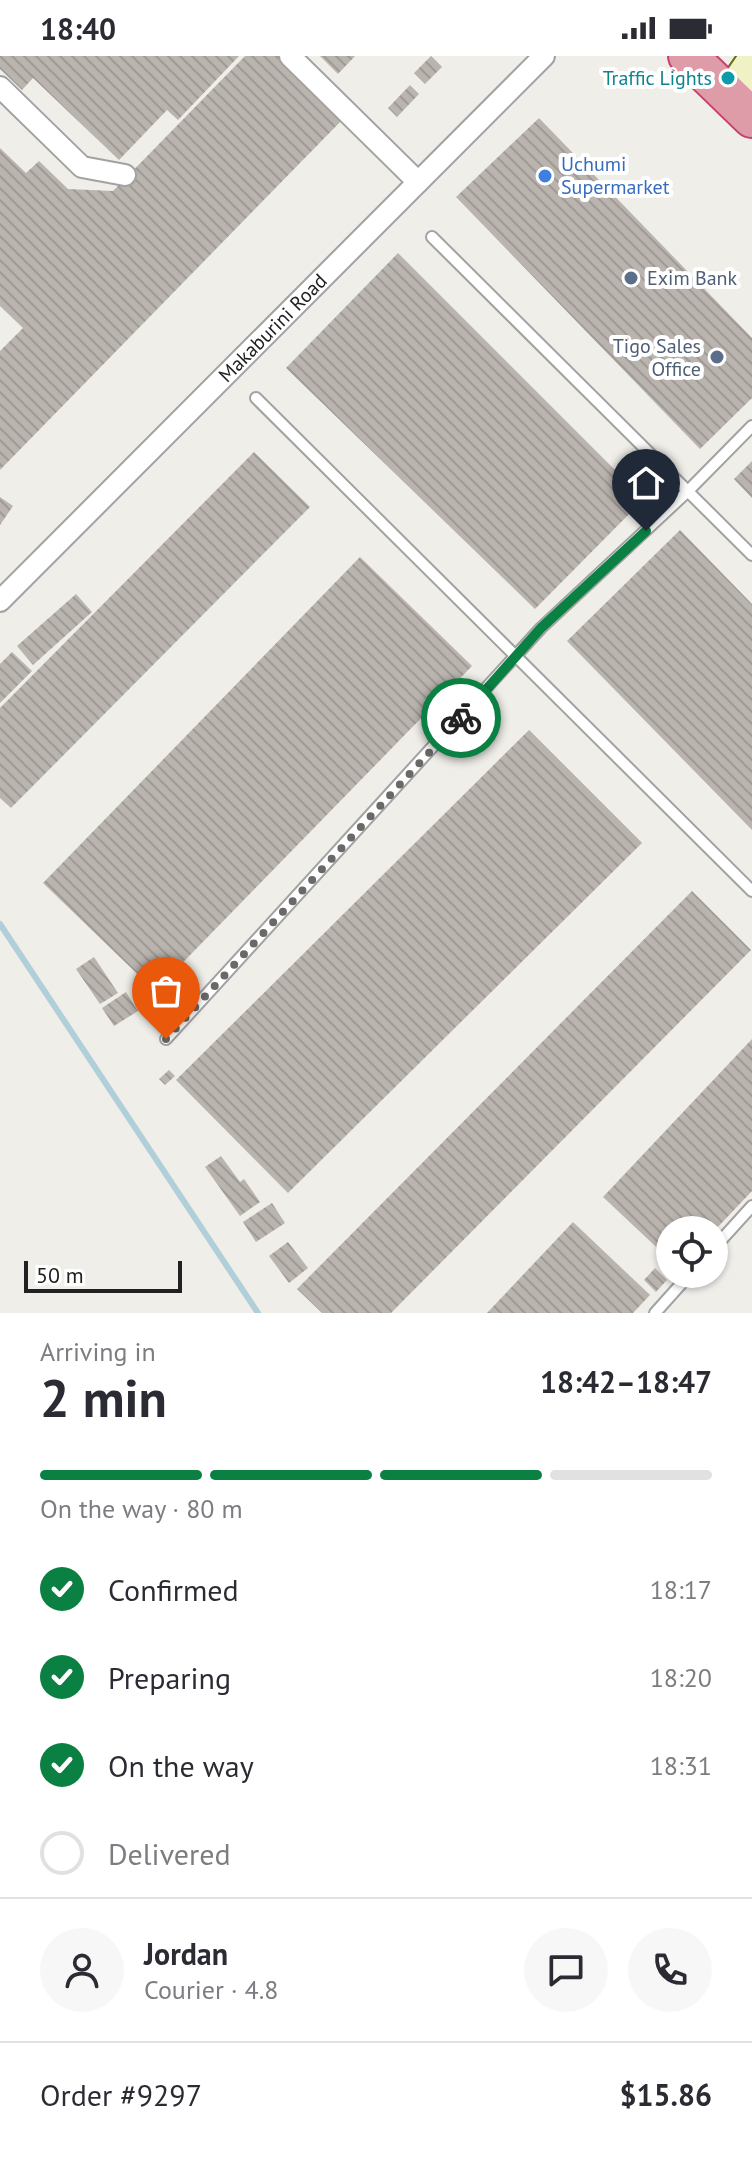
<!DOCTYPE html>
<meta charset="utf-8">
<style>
:root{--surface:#fff;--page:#f7f7f7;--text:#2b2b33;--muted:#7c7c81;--line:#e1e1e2;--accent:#0b8043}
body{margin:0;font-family:"PT Sans",sans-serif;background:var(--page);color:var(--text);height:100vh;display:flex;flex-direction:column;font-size:30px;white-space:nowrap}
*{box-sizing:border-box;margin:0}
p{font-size:26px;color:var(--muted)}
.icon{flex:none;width:44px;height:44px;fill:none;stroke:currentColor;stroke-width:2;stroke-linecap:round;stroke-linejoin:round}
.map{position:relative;height:1257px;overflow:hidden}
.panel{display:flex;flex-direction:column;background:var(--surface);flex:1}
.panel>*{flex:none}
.tools{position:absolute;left:656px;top:1160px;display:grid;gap:16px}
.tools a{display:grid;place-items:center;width:72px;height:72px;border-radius:50%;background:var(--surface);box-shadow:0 2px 6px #0004;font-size:40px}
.scale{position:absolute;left:24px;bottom:20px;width:158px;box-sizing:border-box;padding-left:8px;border:4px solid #212121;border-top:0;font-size:22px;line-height:28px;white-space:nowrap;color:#212121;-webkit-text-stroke:6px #fff;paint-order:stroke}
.pin{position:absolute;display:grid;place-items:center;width:68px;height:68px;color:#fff;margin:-82px -34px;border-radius:50% 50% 50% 0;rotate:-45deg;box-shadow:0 0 8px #0007}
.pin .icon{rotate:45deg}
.courier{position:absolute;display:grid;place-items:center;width:80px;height:80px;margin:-40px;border:6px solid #0b8043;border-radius:50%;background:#fff;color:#222;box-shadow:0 2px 10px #0007}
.headline em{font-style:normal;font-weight:600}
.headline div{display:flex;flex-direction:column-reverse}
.headline{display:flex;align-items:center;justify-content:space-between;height:136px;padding:0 40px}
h1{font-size:52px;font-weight:600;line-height:60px}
.bar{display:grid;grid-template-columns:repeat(4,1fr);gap:12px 8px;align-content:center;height:96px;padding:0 40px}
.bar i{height:10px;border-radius:6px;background:var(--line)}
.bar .selected{background:var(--accent)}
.bar p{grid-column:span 4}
.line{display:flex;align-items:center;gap:20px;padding:0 40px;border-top:2px solid var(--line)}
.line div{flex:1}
.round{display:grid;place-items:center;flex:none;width:84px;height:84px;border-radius:42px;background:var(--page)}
ol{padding:0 40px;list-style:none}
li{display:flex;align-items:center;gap:24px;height:88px}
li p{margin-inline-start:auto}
li .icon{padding:8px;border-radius:50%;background:var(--accent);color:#fff;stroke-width:4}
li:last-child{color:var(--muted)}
li i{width:44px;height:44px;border:4px solid var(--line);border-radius:50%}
.status{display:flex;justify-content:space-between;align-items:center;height:56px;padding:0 40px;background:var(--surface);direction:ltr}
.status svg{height:22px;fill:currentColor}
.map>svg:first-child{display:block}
</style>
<div class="status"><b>18:40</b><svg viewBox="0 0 49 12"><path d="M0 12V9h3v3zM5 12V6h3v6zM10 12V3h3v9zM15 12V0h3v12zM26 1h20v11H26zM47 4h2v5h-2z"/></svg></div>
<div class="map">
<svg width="752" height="1257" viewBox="0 0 752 1257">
<defs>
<pattern id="building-back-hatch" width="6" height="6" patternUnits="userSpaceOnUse" patternTransform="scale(2)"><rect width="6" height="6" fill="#bab4af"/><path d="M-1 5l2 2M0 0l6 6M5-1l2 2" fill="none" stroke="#a09a96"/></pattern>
</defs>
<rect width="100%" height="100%" fill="#f0eee9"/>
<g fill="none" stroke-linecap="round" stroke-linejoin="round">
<!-- stream -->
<polyline stroke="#b0cfd8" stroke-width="6" points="0,868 258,1257"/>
</g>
<!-- building -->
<g fill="url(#building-back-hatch)">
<polygon points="0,0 239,0 178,64 167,54 119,104 33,22 22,34 0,13"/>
<polygon points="245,0 281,0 344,62 0,414 0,295 23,272 0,250 0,92 26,117 39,105 68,133 113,135"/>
<polygon points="320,0 355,0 338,18"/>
<polygon points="431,0 442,11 425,28 414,17"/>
<polygon points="410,29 419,38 397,61 388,52"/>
<polygon points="539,62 752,282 752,342 700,393 456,141"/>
<polygon points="398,197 644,443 535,553 286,312"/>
<polygon points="254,396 310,451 11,752 0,742 0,652"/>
<polygon points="752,405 752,442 734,423"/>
<polygon points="0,441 13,450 0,469"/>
<polygon points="680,474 752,548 752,774 567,585"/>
<polygon points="360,501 472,610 155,935 43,827"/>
<polygon points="76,538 92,556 33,609 17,590"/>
<polygon points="12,596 32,615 0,647 0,608"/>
<polygon points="529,674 642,787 288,1137 176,1024"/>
<polygon points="692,835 751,894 391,1257 322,1257 297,1233"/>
<polygon points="94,901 118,937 100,948 76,913"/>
<polygon points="126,936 138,955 114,970 102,952"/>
<polygon points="752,983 752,1135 715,1174 670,1174 670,1204 603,1141"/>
<polygon points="169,1014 175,1020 165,1029 159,1023"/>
<polygon points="221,1100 240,1126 244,1123 260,1146 240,1160 205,1111"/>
<polygon points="272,1147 285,1167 256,1186 243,1166"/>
<polygon points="573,1166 650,1239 633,1257 487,1257"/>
<polygon points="288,1186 308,1212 289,1227 269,1200"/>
<polygon points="655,1212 667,1224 656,1236 644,1224"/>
</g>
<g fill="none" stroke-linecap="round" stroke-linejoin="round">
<defs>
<g id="lane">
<polyline points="432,181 752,499"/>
<polyline points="256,342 752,835"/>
<polyline points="166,983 541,572 688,435 752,370"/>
<polyline points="714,1192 752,1150"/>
<polyline points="655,1257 690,1218"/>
</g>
<g id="street">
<polyline points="290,0 418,126"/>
<polyline points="0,31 82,111 125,119"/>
<path id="s1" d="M 0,545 L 544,0"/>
</g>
<polyline id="secondary" points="734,47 741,21 752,5"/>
<polyline id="highway" points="688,0 752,62"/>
</defs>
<!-- lane casing -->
<use href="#lane" stroke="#a2a2a2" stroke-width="14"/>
<!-- street casing -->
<use href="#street" stroke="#a2a2a2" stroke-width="24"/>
<!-- secondary casing -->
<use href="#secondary" stroke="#636d14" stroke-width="34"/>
<!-- highway casing -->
<use href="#highway" stroke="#c63f6d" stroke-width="42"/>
<!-- lane -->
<use href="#lane" stroke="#fff" stroke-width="10"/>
<!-- street -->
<use href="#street" stroke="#fff" stroke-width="20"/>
<!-- secondary -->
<use href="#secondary" stroke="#f0f2c5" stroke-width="30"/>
<!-- highway -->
<use href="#highway" stroke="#dd9ca8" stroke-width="38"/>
</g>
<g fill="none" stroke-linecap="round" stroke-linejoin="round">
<!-- done -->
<polyline stroke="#696967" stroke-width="8" stroke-dasharray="0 14.4" points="166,983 461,662"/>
<!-- route -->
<polyline stroke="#0b8043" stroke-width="10" points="461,662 541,572 646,475"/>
</g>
<!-- markers -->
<circle fill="#0f9aa8" stroke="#fff" stroke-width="3" cx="728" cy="22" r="8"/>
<circle fill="#3f7fe0" stroke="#fff" stroke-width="3" cx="545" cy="120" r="8"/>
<g fill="#5c6f8a" stroke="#fff" stroke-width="3">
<circle cx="631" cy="222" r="8"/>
<circle cx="717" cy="301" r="8"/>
</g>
<g text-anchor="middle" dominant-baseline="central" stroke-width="8" stroke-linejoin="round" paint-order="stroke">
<!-- culture labels -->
<g font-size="20" fill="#0d838f" stroke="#fff" text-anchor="end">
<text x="712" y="22">Traffic Lights</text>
</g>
<!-- shop labels -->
<g font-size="20" fill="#366cbe" stroke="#fff" text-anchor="start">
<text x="561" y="108">Uchumi<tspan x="561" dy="23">Supermarket</tspan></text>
</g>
<!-- service labels -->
<g font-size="20" fill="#4e5e75" stroke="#fff" text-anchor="start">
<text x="647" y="222">Exim Bank</text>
<text x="701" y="290" text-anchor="end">Tigo Sales<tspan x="701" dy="23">Office</tspan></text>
</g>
<!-- street labels -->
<g font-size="20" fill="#212121" stroke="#fff">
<text stroke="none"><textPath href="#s1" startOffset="386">Makaburini Road</textPath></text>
</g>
</g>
</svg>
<div class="tools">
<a><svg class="icon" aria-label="locate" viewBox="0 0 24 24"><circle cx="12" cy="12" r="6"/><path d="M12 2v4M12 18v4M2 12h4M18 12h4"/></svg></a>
</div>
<div class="scale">50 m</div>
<div class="pin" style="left:166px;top:983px;background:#ea580c"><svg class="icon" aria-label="bag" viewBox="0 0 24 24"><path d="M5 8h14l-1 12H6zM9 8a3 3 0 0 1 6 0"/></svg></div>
<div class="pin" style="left:646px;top:475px;background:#1f2937"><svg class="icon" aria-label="home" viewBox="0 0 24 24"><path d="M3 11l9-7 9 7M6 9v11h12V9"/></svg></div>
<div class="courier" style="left:461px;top:662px"><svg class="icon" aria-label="bike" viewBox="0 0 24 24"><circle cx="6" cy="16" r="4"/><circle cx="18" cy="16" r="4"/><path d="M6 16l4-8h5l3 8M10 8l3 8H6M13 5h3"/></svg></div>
</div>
<section class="panel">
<div class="headline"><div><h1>2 min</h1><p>Arriving in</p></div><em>18:42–18:47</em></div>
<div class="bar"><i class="selected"></i><i class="selected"></i><i class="selected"></i><i></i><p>On the way · 80 m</p></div>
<ol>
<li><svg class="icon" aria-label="check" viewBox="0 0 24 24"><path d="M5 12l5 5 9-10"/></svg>Confirmed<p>18:17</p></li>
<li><svg class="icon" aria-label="check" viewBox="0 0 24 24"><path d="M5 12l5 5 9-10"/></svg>Preparing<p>18:20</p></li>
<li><svg class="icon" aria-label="check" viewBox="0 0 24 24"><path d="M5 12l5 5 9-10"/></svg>On the way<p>18:31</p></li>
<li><i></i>Delivered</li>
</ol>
<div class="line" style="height:144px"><a class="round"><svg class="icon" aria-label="person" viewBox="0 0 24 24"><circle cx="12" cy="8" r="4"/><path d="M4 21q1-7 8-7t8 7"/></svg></a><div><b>Jordan</b><p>Courier · 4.8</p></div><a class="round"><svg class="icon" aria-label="chat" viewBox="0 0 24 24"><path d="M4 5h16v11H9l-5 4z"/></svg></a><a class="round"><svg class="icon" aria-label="phone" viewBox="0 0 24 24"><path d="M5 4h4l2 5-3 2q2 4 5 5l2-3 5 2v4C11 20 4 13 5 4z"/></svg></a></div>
<div class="line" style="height:104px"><div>Order #9297</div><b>$15.86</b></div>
</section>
